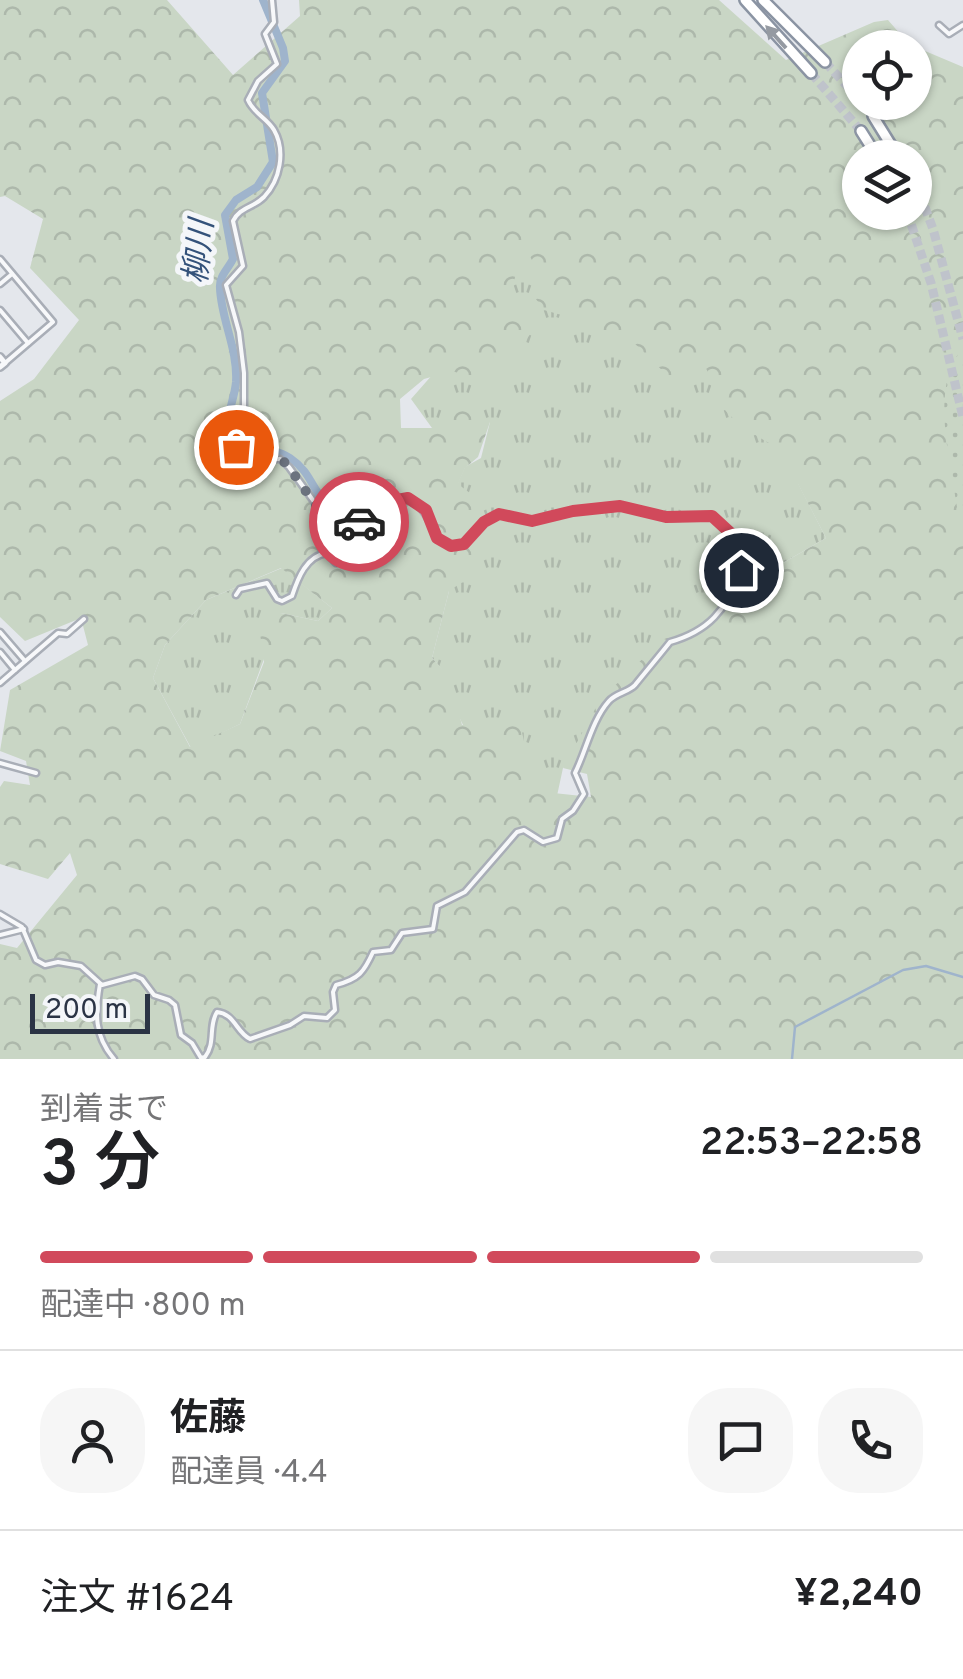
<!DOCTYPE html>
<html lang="ja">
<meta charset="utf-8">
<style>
:root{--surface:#fff;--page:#f6f6f6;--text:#202124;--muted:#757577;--line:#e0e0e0;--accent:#d1495b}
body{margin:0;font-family:Overpass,"Noto Sans JP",sans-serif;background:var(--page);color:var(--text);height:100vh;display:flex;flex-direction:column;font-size:38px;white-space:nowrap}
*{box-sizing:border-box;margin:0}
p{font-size:32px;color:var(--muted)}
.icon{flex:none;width:55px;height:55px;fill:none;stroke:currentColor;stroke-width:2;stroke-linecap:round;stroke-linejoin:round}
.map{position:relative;height:1059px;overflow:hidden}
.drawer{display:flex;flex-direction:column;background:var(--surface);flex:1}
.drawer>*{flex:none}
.buttons{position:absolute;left:842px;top:30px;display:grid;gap:20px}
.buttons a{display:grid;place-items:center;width:90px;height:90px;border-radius:50%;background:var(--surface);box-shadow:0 2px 8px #0004;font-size:50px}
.scale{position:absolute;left:30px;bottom:25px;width:120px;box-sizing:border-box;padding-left:10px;border:5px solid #2b3445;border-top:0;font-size:28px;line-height:35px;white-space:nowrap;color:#2b3445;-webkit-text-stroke:8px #f4f6f9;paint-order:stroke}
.pin{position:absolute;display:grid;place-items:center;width:85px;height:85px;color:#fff;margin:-42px;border:5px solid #fff;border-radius:50%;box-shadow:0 2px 10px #0007}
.courier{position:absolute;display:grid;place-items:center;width:100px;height:100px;margin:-50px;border:8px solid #d1495b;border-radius:50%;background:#fff;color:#222;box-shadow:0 2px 12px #0007}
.overview em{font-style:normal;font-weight:600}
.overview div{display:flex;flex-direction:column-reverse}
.overview{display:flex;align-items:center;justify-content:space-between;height:170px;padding:0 40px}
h1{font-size:65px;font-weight:600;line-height:75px}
.bar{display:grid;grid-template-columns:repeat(4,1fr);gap:15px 10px;align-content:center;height:120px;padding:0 40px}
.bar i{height:12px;border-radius:8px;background:var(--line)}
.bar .on{background:var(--accent)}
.bar p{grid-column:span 4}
.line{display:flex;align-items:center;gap:25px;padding:0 40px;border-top:2px solid var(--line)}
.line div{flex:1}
.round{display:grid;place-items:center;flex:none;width:105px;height:105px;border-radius:40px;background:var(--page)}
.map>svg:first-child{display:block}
</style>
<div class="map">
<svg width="963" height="1059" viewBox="0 0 963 1059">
<defs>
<pattern id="grass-tufts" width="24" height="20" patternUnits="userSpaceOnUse" patternTransform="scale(2.5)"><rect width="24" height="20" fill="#c9d6c5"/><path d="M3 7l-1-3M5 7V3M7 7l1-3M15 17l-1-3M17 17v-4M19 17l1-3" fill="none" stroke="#adb8ab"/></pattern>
<pattern id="forest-crowns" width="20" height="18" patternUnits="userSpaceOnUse" patternTransform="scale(2.5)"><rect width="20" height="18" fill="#c9d6c5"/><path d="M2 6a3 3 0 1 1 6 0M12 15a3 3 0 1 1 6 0" fill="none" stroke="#adb8ab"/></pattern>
<pattern id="park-dots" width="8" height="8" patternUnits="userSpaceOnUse" patternTransform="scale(2.5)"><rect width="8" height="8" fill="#c9d6c5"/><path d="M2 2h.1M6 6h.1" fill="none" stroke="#adb8ab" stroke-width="1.8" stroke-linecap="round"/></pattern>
</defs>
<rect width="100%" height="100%" fill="#e4e7ec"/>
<!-- grass -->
<g fill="url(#grass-tufts)">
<path d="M 516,247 L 532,248 L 702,357 L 778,444 L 826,538 L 776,567 L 563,768 L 555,805 C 532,792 471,744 461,721 C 448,691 458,685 432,658 L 449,591 L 457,485 L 465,467 L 481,458 L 490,422 L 432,428 L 411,399 L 507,290 Z"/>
<polygon points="282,568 332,608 318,621 281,613 240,724 191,748 153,678 165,645 206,600"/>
</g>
<!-- forest -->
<path fill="url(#forest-crowns)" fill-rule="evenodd" d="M 0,0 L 167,0 L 233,75 L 300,16 L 299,0 L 719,0 L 786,60 L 874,22 L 888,20 L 901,35 L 918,48 L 963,67 L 963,1059 L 0,1059 L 0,944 L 17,948 L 77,875 L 70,853 L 48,879 L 0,864 L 0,787 L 4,781 L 30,785 L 26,761 L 0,751 L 10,690 L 88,645 L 81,618 L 25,641 L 0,617 L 0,401 L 34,379 L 79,320 L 30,268 L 43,219 L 5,196 L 0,197 ZM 860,48 L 915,48 L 915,102 L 860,102 ZM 860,158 L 915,158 L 915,212 L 860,212 ZM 526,251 C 538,265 536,278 533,295 L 544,310 L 565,316 L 608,342 L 624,333 L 671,379 L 687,377 L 699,359 C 712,373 708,379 715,394 C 725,418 753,434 774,446 L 783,472 L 798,484 L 826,538 L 776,567 L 757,573 L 722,596 L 698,625 L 662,640 L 600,700 L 563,768 L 587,774 L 591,797 L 535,791 L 518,714 L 462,725 L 449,676 L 432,658 L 449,591 L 482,569 L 483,503 L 458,484 L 465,468 L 478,457 L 490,422 L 460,404 L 432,428 L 401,428 L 400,399 L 424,379 L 453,371 L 474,380 L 495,382 L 534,329 L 528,316 L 512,295 L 519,253 ZM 281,568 L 332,608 L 318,621 L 281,613 L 259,626 L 264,662 L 240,724 L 190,747 L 153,678 L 165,645 L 206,600 Z"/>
<!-- park -->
<path fill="url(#park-dots)" d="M 963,348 L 963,507 L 957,507 C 951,461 929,385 963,348 Z"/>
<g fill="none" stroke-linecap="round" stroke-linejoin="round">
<!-- stream -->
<polyline stroke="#9fb4cc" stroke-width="2.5" points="792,1059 795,1027 903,970 926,966 963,977"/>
<!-- river -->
<path stroke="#9fb4cc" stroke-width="8" d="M 263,0 L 283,48 L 285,61 L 262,93 L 273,162 L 257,187 L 236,200 L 225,215 L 233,259 C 228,269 219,276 220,288 C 221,319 238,349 236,382 C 234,405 220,422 237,443 C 253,447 276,449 290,458 C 323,480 306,511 363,508"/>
<!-- trunk-tunnel -->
<g stroke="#bfc3cb" stroke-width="9" stroke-dasharray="9 4.5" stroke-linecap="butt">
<polyline points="825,62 860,100"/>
<polyline points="811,73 861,131"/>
<polyline points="920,194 933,229 963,339"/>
<polyline points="907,212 931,283 963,417"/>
</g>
<defs>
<g id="minor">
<polyline points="939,25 949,34 963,25"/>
<polyline points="0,259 53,322 5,363"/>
<polyline points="0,284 12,274"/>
<polyline points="0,310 28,343"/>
<path d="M 236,595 L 240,589 L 267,583 L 277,599 L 282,601 L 292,596 C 298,578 306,556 327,553"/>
<polyline points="0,632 25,661"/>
<polyline points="0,652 15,670"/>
<polyline points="0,683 58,633 67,634 84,619"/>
<polyline points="0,763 36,773"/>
<path d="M 0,914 L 22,927 L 36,960 L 45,965 L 58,962 L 81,966 L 102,985 L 135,976 L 142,979 L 154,995 L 169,1000 L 175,1005 L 181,1035 L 192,1043 L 201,1058 L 205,1057 C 216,1043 208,1026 217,1012 C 235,1014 236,1032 250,1039 L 290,1025 L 304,1016 L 327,1018 L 335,1010 L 333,992 L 336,985 C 359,979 364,972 373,952 L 391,950 L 402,933 L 433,929 L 437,906 L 465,892 L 517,832 L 524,830 L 543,842 L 557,838 L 562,819 L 573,811 L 584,794 L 575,773 C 586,751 592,720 609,701 C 616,693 629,692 635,685 C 647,670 659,656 670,642 C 722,627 727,598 752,557 L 745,545 L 712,516 L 673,518 L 620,506 L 573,511 L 532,521 L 499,514 L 484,522 L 464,544 C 426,554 440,510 405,498 L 387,502 L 354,525 L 349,558 L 336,563 L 327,553 L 334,544 L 334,534 L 328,521 L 289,467 L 280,459 C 256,460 238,462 231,434 L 233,424 L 244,410 L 244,373 L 239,332 L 226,285 L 243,266 L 233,221 C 240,207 253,208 264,197 C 280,180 286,151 274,130 C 267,118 254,114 248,100 L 258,81 L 277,64 L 265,34 L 274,22 L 272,0"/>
<polyline points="0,935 24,929"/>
<path d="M 100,984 C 95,1013 94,1036 114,1059"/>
</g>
<polyline id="tertiary" points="0,357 5,363 0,367"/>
<g id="trunk">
<polyline points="745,0 811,73"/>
<polyline points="763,0 825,62"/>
<polyline points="873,116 899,158"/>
<polyline points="861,131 878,158"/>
<polyline points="915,186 920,194"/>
</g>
</defs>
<!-- minor casing -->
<use href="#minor" stroke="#a9aeb7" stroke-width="9"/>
<!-- tertiary casing -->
<use href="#tertiary" stroke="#a9aeb7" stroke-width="10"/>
<!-- trunk casing -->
<use href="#trunk" stroke="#8b94a3" stroke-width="14"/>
<!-- minor -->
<use href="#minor" stroke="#f7f8fa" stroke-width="4"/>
<!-- tertiary -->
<use href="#tertiary" stroke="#f7f8fa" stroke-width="5"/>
<!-- trunk -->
<use href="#trunk" stroke="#fff" stroke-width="9"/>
</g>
<!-- one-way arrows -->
<defs><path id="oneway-solid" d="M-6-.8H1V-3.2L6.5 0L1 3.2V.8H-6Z" transform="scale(2.5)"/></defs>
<use fill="#959aa2" href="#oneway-solid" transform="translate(776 37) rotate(-132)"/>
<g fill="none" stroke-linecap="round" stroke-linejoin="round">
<!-- done -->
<polyline stroke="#6c737f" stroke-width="10" stroke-dasharray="0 18" points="236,447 254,461 277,459 286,463 333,530 334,544 327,554 332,562 343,562 350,556 353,526 359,522"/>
<!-- route -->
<polyline stroke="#d1495b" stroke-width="12" points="359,522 387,502 408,498 426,510 437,538 451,546 464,544 484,522 499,514 532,521 573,511 620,506 666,517 712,516 751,552 751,560 741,570"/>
</g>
<g text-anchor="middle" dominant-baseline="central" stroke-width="10" stroke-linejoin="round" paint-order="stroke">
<!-- water labels -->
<g font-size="32" font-style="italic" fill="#34527a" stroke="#f4f6f9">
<text transform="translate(201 252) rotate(-84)">柳川</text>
</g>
</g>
</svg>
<div class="buttons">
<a><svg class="icon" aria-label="locate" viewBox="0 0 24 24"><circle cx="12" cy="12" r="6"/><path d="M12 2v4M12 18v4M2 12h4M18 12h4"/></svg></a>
<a><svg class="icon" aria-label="layers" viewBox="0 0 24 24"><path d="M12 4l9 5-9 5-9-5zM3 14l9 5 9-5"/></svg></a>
</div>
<div class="scale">200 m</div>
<div class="pin" style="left:236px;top:447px;background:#ea580c"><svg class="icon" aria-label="bag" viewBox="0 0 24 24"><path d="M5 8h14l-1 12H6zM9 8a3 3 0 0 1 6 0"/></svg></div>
<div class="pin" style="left:741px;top:570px;background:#1f2937"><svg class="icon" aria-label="home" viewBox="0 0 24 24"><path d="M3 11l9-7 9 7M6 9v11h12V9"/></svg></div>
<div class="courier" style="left:359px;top:522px"><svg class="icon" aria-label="car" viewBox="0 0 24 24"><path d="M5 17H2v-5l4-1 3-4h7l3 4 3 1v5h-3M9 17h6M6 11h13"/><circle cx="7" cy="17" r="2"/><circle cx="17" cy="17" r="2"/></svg></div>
</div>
<section class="drawer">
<div class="overview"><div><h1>3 分</h1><p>到着まで</p></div><em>22:53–22:58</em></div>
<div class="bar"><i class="on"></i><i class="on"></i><i class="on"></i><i></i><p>配達中 · 800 m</p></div>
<div class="line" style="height:180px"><a class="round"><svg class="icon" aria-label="person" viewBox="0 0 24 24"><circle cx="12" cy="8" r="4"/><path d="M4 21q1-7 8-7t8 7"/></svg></a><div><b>佐藤</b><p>配達員 · 4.4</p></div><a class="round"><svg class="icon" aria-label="chat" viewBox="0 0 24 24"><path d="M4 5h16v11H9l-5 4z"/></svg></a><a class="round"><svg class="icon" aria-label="phone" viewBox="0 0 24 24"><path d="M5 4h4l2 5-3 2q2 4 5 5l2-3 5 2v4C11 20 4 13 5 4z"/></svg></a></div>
<div class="line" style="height:130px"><div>注文 #1624</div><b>¥2,240</b></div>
</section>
